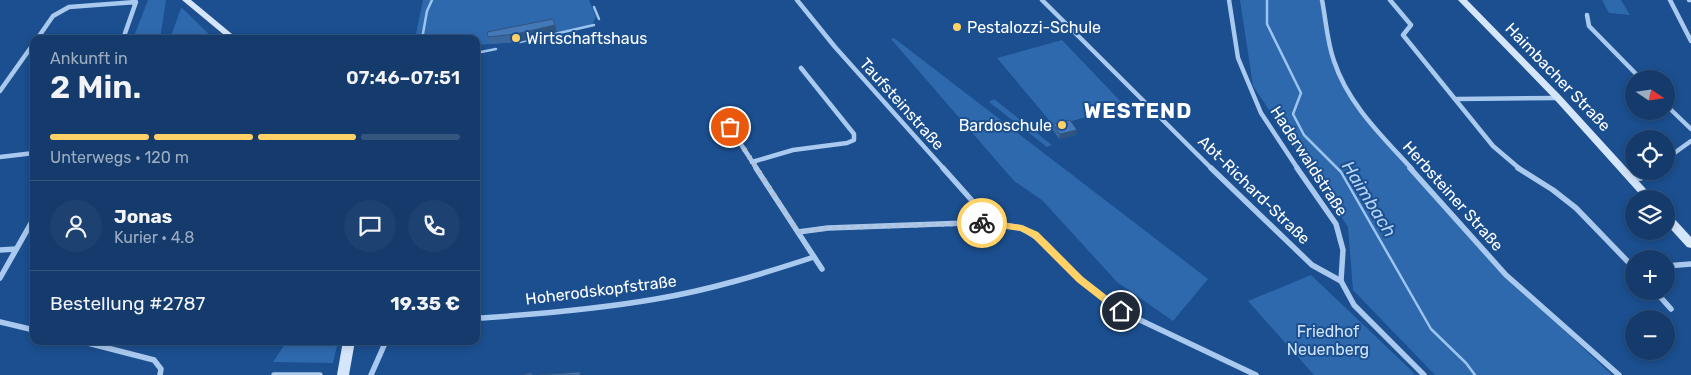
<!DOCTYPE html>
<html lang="de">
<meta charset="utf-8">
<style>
:root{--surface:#143b6b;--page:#1d4271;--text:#f1f3f6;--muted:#9dadc1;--line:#33557e;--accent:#ffd166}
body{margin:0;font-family:Rubik,sans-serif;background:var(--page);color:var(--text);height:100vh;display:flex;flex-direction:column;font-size:19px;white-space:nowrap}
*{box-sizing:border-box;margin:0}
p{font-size:16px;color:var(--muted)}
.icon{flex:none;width:28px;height:28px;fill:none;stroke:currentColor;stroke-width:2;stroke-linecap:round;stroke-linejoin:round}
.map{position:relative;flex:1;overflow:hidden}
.drawer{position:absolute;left:30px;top:35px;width:450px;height:310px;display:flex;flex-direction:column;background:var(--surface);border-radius:10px;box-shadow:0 2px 8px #0003,0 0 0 1px var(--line)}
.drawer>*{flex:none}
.needle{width:32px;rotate:103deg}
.controls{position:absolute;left:1625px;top:70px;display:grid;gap:10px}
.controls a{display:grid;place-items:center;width:50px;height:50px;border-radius:50%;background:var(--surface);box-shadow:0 2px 8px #0003,0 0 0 1px var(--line);font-size:25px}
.pin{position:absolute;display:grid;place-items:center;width:42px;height:42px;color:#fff;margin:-21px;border:2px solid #fff;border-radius:50%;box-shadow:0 1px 5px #0007}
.courier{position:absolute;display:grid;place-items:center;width:50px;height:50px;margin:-25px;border:4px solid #ffd166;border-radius:50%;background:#fff;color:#222;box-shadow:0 1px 6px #0007}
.head em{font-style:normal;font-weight:600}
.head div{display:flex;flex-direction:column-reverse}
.head{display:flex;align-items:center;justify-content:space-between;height:85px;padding:0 20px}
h1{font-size:32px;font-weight:600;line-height:38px}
.bar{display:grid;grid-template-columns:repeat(4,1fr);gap:8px 5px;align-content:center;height:60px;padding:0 20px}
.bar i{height:6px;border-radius:4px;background:var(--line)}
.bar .selected{background:var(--accent)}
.bar p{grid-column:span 4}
.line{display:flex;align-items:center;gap:12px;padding:0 20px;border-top:1px solid var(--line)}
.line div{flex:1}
.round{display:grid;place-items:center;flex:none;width:52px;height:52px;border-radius:26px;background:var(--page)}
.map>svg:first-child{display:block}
</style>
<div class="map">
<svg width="1691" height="375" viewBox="0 0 1691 375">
<rect width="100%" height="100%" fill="#1b4f8f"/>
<!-- green -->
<g fill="#2e69ad">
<polygon points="148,0 166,0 160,39 133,39"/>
<polygon points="423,0 589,0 596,17 592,25 519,42 476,45 476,39 415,39"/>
<polygon points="1240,0 1321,0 1333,53 1346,85 1372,123 1504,274 1612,375 1435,375 1353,290 1348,227 1253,86"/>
<polygon points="1602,0 1621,0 1630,15 1609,13"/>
<polygon points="181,8 182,8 214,39 170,39"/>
<polygon points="894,38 1208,279 1173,321 1117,282 1042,200 1014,181 891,39"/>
<polygon points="1062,40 1125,106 1054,126 997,58"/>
<polygon points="994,99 1052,145 1047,147 989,102"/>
<polygon points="1311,275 1413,372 1415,375 1314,375 1248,301"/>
<polygon points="287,341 338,341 333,363 273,362"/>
</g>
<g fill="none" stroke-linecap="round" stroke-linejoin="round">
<!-- stream -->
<g stroke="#9cc4f0" stroke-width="2.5">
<polyline points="1267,0 1267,24 1301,93 1293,114 1304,135 1341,172 1431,329 1466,363 1475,375"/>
<polyline points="594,7 599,19"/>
<polyline points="422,39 427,11 432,0"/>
<polyline points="520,42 594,25"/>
<polyline points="476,53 496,49"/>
</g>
<!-- minor-far1 -->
<g stroke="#a9c9ee" stroke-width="4.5">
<polyline points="797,0 835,47 944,169"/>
<polyline points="1042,0 1212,169"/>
<polyline points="1229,0 1238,58 1261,113 1298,169"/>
<path d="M 1322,0 C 1326,20 1327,42 1334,61 C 1348,104 1382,136 1412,169"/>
<polyline points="1390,0 1411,25 1403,35 1493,146 1520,169"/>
<polyline points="1670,0 1691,41"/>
<polyline points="1689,0 1691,0"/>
<polyline points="1587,15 1589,26 1641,79"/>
<polyline points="37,39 53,16 69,7 136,2 123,39"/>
<polyline points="0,91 34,43"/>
<polyline points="1457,99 1558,98"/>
<polyline points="1666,105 1691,129"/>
<polyline points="720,112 757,169"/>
<polyline points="0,157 34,153"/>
<polyline points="1666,159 1691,141"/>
<polyline points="752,162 793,150 847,143 854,140 854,134 801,68"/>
</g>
<!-- minor -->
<g stroke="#a9c9ee" stroke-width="5.5">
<polyline points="756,168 822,269"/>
<polyline points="943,168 992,223"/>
<polyline points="1211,168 1312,265 1341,281 1354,305 1424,375"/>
<polyline points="1297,168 1336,224 1343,250 1341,281"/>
<polyline points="1410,168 1506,275 1619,375"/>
<polyline points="1518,168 1553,190 1576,208 1634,268"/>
<polyline points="1632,179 1641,178 1651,171"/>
<polyline points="798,232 828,228 967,223 992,223 1022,228 1045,243 1080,279 1121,311 1256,375"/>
<polyline points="0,250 16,249"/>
<polyline points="1666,266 1691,264"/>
<polyline points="0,278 34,218"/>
<polyline points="1655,291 1671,309"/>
<path d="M 476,316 L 482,318 C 540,314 598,309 656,299 C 710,290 762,274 814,257"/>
<polyline points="0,322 34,330"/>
<polyline points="80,341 154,360 161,369 160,375"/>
<polyline points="274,375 320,375"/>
<polyline points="371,375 386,341"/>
</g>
<!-- secondary -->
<g fill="#d6e6fa" fill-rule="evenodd">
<polygon points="182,0 191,0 238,39 229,39"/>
<polygon points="1458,0 1467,0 1561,96 1655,199 1644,199 1555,100"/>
<polygon points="1666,213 1670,214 1691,237 1691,248 1687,247 1666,224"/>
<polygon points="343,341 355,341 349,375 337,375"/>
</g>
</g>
<!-- wall -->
<g fill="#3a679d">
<polygon points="553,19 557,32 519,42 490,44 488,37"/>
<polygon points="1053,124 1076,135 1059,139 1052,129"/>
</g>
<!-- shaded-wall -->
<g fill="#305480">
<polygon points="555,25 557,32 519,42 516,34"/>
<polygon points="1077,130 1076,135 1059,139 1060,134"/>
</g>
<!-- building -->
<g fill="#4478b7" stroke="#305480">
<polygon points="553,19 555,25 516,34 488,37 487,32"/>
<polygon points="1070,120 1077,130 1060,134 1053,124"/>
<polygon points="580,372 580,375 539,375"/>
<polygon points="532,373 532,375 524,375 525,374"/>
</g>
<!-- route -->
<polygon fill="#ffd166" points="982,220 1022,225 1038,232 1083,277 1124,309 1124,314 1118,314 1077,282 1032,237 1020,231 979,225 978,223"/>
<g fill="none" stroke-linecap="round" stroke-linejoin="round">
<!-- done -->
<polyline stroke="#afc1d8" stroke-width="5" stroke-dasharray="0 9" points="730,127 798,232 828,228 982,223"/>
</g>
<!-- markers -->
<g fill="#ffd166" stroke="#1b4f8f" stroke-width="2">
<circle cx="957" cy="27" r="5"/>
<circle cx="516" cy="38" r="5"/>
<circle cx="1062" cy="125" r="5"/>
</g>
<g text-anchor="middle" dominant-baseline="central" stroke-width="4" stroke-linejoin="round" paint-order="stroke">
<!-- poi labels -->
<g font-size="16" fill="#fff" stroke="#1b4f8f" text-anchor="start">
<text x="967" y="27">Pestalozzi-Schule</text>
<text x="526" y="38">Wirtschaftshaus</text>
<text x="1052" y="125" text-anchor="end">Bardoschule</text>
</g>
<!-- street labels -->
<g font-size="16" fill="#fff" stroke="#1b4f8f">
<text transform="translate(1558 77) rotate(46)">Haimbacher Straße</text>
<text transform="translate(902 104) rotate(48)">Taufsteinstraße</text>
<text transform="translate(1309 161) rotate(57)">Haderwaldstraße</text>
<text transform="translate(1254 190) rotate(44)">Abt-Richard-Straße</text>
<text transform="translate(1453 196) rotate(48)">Herbsteiner Straße</text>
<text transform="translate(601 290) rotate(-7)">Hoherodskopfstraße</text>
</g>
<!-- park labels -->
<g font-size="16" fill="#cfe3fa" stroke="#1b4f8f">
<text x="1328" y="331">Friedhof<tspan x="1328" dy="18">Neuenberg</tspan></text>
</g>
<!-- water labels -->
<g font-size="18" font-style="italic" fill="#b5d3f5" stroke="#1b4f8f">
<text transform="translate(1369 199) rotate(58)">Haimbach</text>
</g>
<!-- district labels -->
<g font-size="21" font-weight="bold" letter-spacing="1" fill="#fff" stroke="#1b4f8f">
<text x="1138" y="110">WESTEND</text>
</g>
</g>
</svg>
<div class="controls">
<a><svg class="needle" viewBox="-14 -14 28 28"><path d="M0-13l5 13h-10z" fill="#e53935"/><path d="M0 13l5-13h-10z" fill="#9dadc1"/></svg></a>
<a><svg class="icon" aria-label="locate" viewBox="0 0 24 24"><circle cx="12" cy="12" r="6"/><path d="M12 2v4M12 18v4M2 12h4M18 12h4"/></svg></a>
<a><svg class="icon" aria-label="layers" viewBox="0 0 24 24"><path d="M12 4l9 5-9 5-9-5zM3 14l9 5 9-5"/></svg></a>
<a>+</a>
<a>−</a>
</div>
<div class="pin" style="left:730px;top:127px;background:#ea580c"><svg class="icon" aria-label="bag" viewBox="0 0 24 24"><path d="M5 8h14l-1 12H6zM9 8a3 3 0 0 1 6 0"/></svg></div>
<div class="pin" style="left:1121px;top:311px;background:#1f2937"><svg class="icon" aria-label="home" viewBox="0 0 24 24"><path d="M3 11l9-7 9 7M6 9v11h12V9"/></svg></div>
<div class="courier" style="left:982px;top:223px"><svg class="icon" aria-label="bike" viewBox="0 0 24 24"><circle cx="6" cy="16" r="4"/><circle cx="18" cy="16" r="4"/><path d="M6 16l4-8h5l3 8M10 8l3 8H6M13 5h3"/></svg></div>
<section class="drawer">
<div class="head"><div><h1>2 Min.</h1><p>Ankunft in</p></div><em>07:46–07:51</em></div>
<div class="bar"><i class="selected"></i><i class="selected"></i><i class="selected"></i><i></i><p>Unterwegs · 120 m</p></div>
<div class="line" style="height:90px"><a class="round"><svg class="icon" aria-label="person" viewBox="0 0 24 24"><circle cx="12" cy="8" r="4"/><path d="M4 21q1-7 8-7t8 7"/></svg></a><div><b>Jonas</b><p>Kurier · 4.8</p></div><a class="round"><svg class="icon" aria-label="chat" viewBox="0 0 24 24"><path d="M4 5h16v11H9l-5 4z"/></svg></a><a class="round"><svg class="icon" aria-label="phone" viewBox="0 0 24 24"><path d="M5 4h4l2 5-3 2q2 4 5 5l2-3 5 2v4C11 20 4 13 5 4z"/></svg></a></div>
<div class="line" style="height:65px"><div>Bestellung #2787</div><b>19.35 €</b></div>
</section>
</div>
